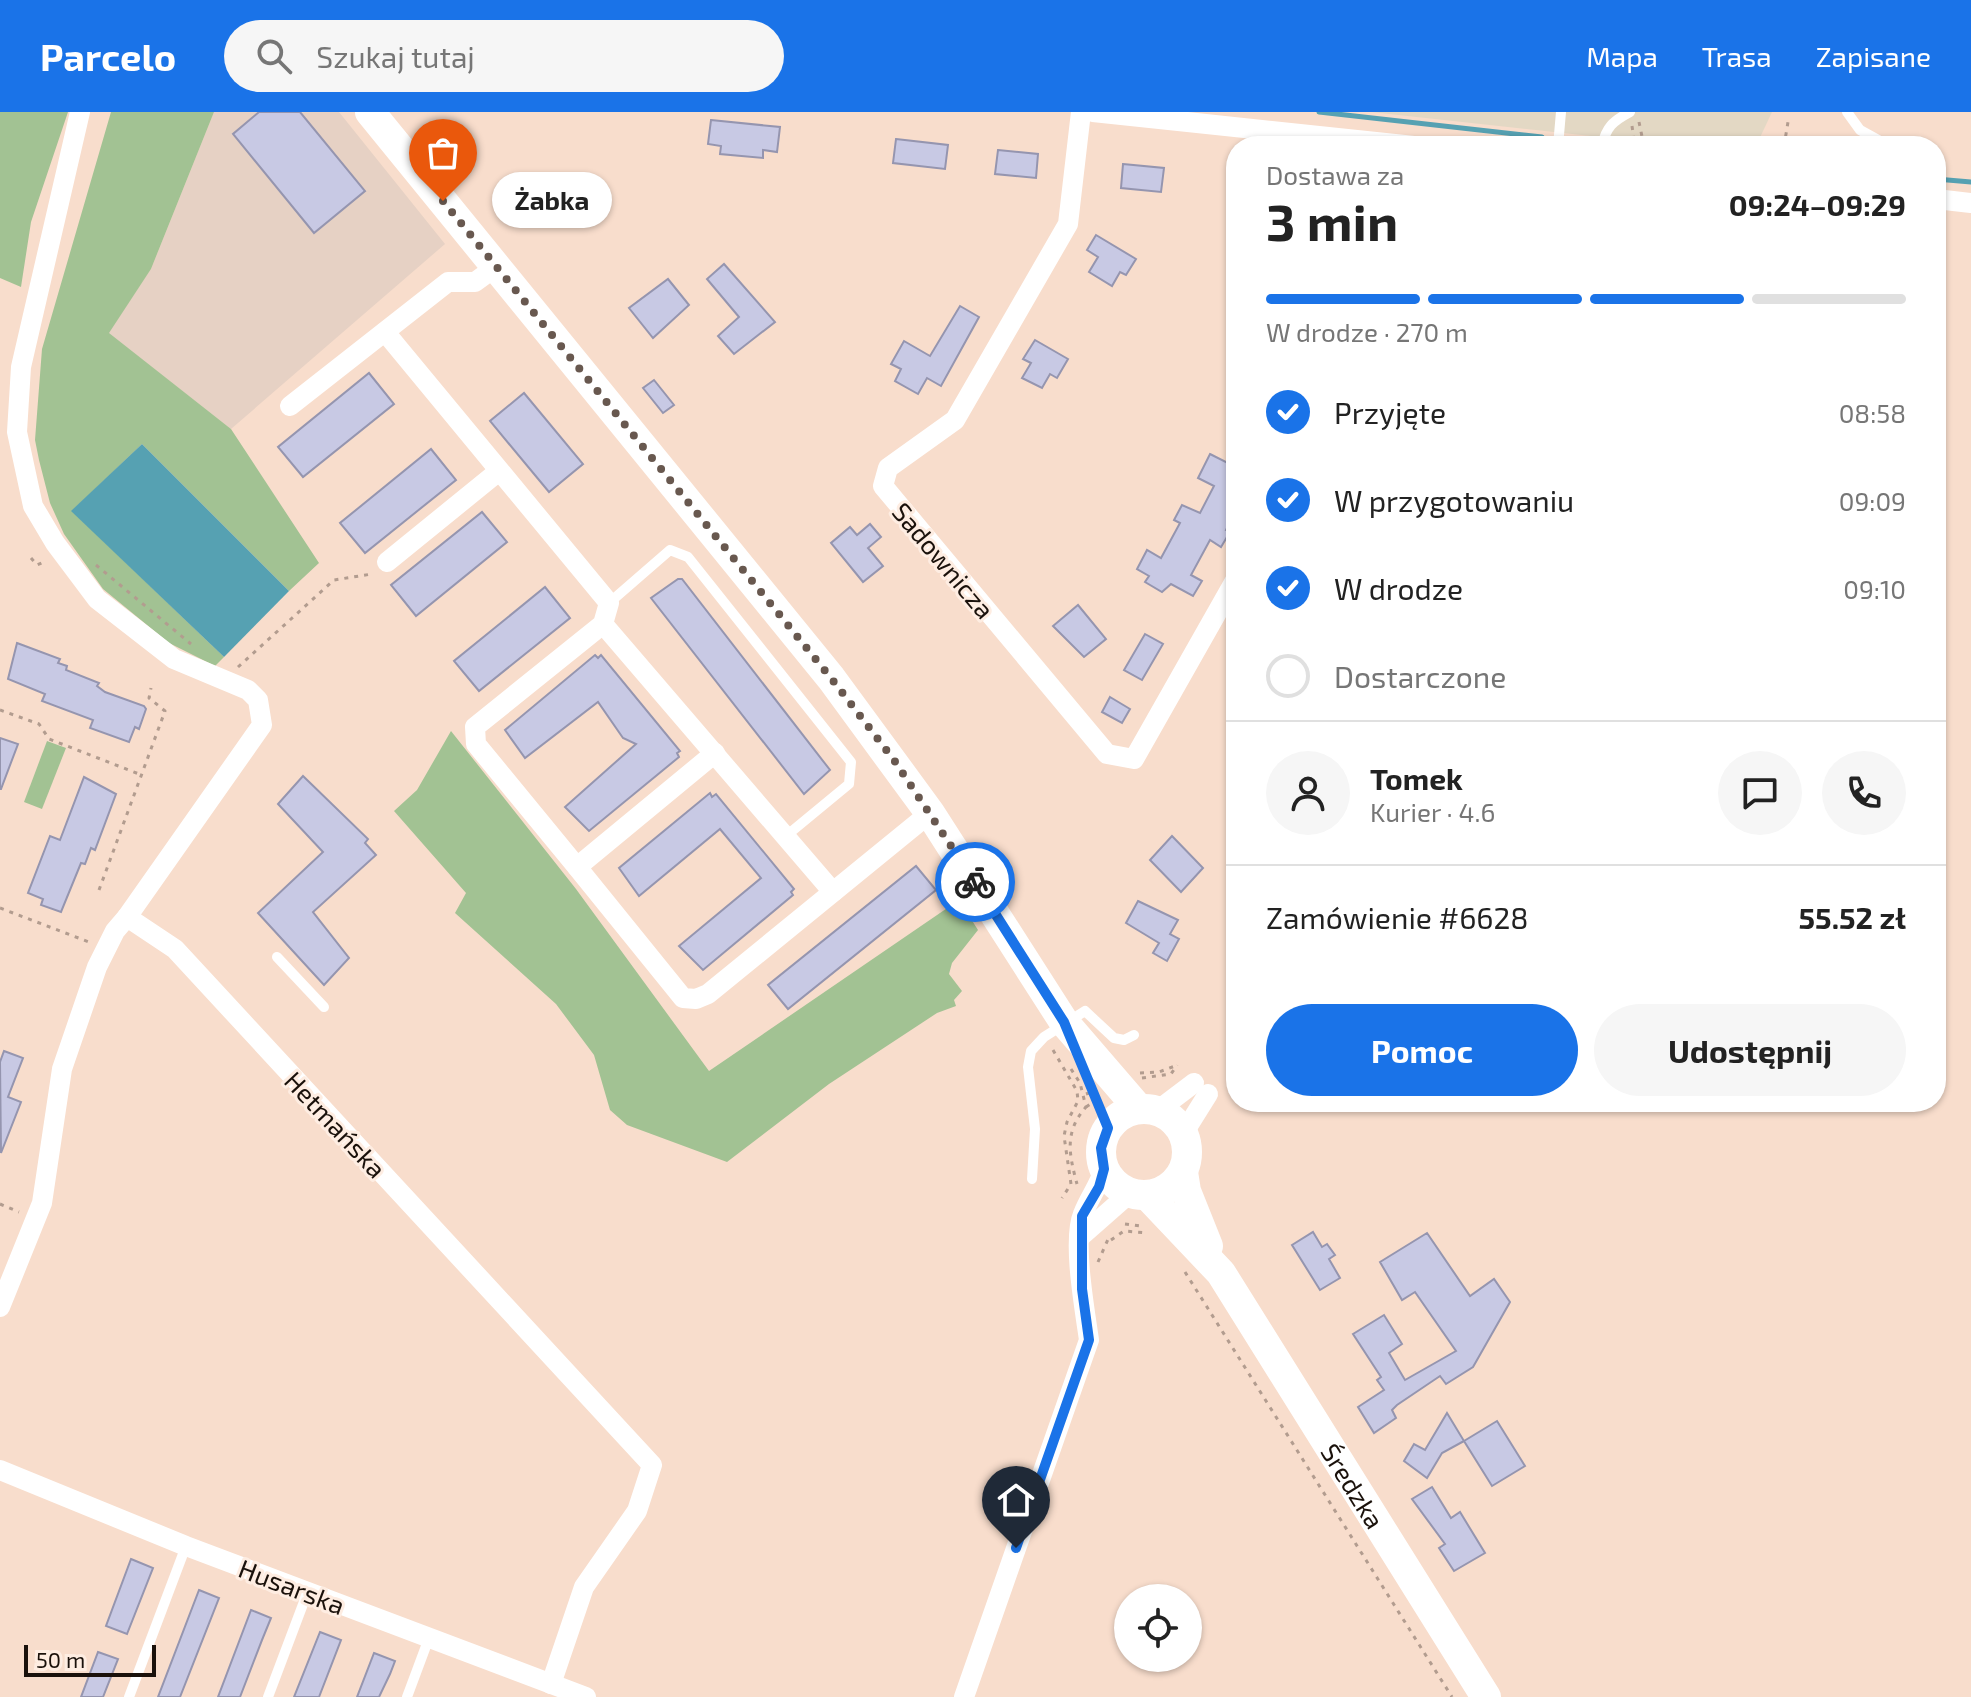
<!DOCTYPE html>
<html lang="pl">
<meta charset="utf-8">
<style>
:root{--surface:#fff;--page:#f6f6f6;--text:#222;--muted:#767676;--line:#e0e0e0;--accent:#1a73e8}
body{margin:0;font-family:"Exo 2",sans-serif;background:var(--page);color:var(--text);height:100vh;display:flex;flex-direction:column;font-size:30px;white-space:nowrap}
*{box-sizing:border-box;margin:0}
p{font-size:26px;color:var(--muted)}
.icon{flex:none;width:44px;height:44px;fill:none;stroke:currentColor;stroke-width:2;stroke-linecap:round;stroke-linejoin:round}
.map{position:relative;flex:1;overflow:hidden}
.sheet{position:absolute;left:1226px;top:24px;width:720px;height:976px;display:flex;flex-direction:column;background:var(--surface);border-radius:32px;box-shadow:0 2px 6px #0004}
.sheet>*{flex:none}
.fabs{position:absolute;left:1114px;top:1472px;display:grid;gap:16px}
.fabs a{display:grid;place-items:center;width:88px;height:88px;border-radius:50%;background:var(--surface);box-shadow:0 2px 6px #0004;font-size:40px}
.scale{position:absolute;left:24px;bottom:20px;width:132px;box-sizing:border-box;padding-left:8px;border:4px solid #1a110b;border-top:0;font-size:22px;line-height:28px;white-space:nowrap;color:#1a110b;-webkit-text-stroke:6px #feede2;paint-order:stroke}
.pin{position:absolute;display:grid;place-items:center;width:68px;height:68px;color:#fff;margin:-82px -34px;border-radius:50% 50% 50% 0;rotate:-45deg;box-shadow:0 0 8px #0007}
.pin .icon{rotate:45deg}
.courier{position:absolute;display:grid;place-items:center;width:80px;height:80px;margin:-40px;border:6px solid #1a73e8;border-radius:50%;background:#fff;color:#222;box-shadow:0 2px 10px #0007}
.bubble{position:absolute;height:56px;border-radius:28px;background:var(--surface);box-shadow:0 2px 6px #0004;font-size:26px;font-weight:700;line-height:56px;text-align:center}
.head em{font-style:normal;font-weight:700}
.head div{display:flex;flex-direction:column-reverse}
.head{display:flex;align-items:center;justify-content:space-between;height:136px;padding:0 40px}
h1{font-size:52px;font-weight:700;line-height:60px}
.bar{display:grid;grid-template-columns:repeat(4,1fr);gap:12px 8px;align-content:center;height:96px;padding:0 40px}
.bar i{height:10px;border-radius:6px;background:var(--line)}
.bar .active{background:var(--accent)}
.bar p{grid-column:span 4}
.line{display:flex;align-items:center;gap:20px;padding:0 40px;border-top:2px solid var(--line)}
.line div{flex:1}
.round{display:grid;place-items:center;flex:none;width:84px;height:84px;border-radius:42px;background:var(--page)}
ol{padding:0 40px;list-style:none}
li{display:flex;align-items:center;gap:24px;height:88px}
li p{margin-inline-start:auto}
li .icon{padding:8px;border-radius:50%;background:var(--accent);color:#fff;stroke-width:4}
li:last-child{color:var(--muted)}
li i{width:44px;height:44px;border:4px solid var(--line);border-radius:50%}
.primary-button{display:flex;gap:16px;margin-top:auto;padding:16px 40px}
.primary-button a{flex:1;height:92px;border-radius:48px;background:var(--accent);color:#fff;font-size:32px;font-weight:700;line-height:92px;text-align:center}
.primary-button a+a{background:var(--page);color:var(--text)}
header{display:flex;align-items:center;gap:48px;box-sizing:border-box;height:112px;padding:0 40px;background:var(--accent);color:#fff}
header strong{font-size:38px}
nav{display:flex;gap:44px;margin-inline-start:auto;font-size:28px}
.search{width:560px;height:72px;background:var(--page);display:flex;align-items:center;gap:20px;box-sizing:border-box;padding:0 28px;border-radius:44px;color:var(--muted);font-size:30px}
.map>svg:first-child{display:block}
</style>
<header>
<strong>Parcelo</strong>
<div class="search"><svg class="icon" aria-label="search" viewBox="0 0 24 24"><circle cx="10" cy="10" r="6"/><path d="M15 15l6 6"/></svg>Szukaj tutaj</div>
<nav><a>Mapa</a><a>Trasa</a><a>Zapisane</a></nav>
</header>
<div class="map">
<svg width="1971" height="1585" viewBox="0 0 1971 1585">
<rect width="100%" height="100%" fill="#f8ddcc"/>
<!-- commercial -->
<polygon fill="#e6d1c4" points="214,0 339,0 445,132 231,317 108,221 151,157"/>
<!-- industrial -->
<polygon fill="#e3d8c4" points="1371,0 1772,0 1756,34 1683,34"/>
<!-- green -->
<g fill="#a2c293">
<polygon points="0,0 68,0 31,110 21,175 0,166"/>
<polygon points="111,0 214,0 151,157 109,221 231,317 319,451 289,479 142,332 72,399 224,545 215,554 169,531 103,477 64,422 50,391 39,348 35,328 42,237"/>
<polygon points="451,619 576,777 709,959 959,788 978,818 952,851 949,862 962,879 954,888 956,894 937,901 829,972 727,1050 627,1013 610,998 594,943 556,892 455,801 466,781 394,699 417,678"/>
<polygon points="47,629 66,636 42,697 24,690"/>
</g>
<!-- water -->
<polygon fill="#56a1b2" points="142,332 289,479 224,545 71,399"/>
<g fill="none" stroke-linecap="round" stroke-linejoin="round">
<!-- stream -->
<g stroke="#56a1b2" stroke-width="5">
<polyline points="1319,0 1542,25"/>
<polyline points="1568,28 1626,34"/>
<polyline points="1936,67 1971,70"/>
</g>
</g>
<!-- building -->
<g fill="#c8c9e4" stroke="#9595af" stroke-width="2">
<polygon points="259,0 300,0 365,79 314,121 233,22"/>
<polygon points="711,8 780,15 777,40 763,38 763,46 720,42 721,34 708,32"/>
<polygon points="896,27 948,33 945,57 893,51"/>
<polygon points="998,38 1038,42 1036,66 995,62"/>
<polygon points="1123,52 1164,56 1161,80 1121,76"/>
<polygon points="1096,123 1136,147 1126,163 1120,160 1112,174 1089,160 1098,145 1087,138"/>
<polygon points="724,152 775,210 734,242 718,224 739,205 707,167"/>
<polygon points="668,167 689,193 653,226 629,196"/>
<polygon points="960,194 979,205 941,274 927,266 918,282 895,269 901,257 891,252 904,229 930,244"/>
<polygon points="1035,228 1068,247 1057,266 1050,262 1042,276 1022,266 1031,251 1023,247"/>
<polygon points="369,261 394,292 303,365 278,335"/>
<polygon points="654,268 674,293 663,301 643,276"/>
<polygon points="524,281 583,352 549,380 490,309"/>
<polygon points="431,337 456,368 365,441 340,411"/>
<polygon points="1210,342 1236,355 1236,398 1226,418 1230,420 1221,435 1210,428 1191,463 1202,469 1193,484 1171,472 1162,480 1145,470 1149,464 1137,457 1147,438 1161,446 1180,411 1174,408 1182,393 1200,401 1214,374 1198,366"/>
<polygon points="482,400 507,430 416,504 391,473"/>
<polygon points="870,412 881,425 868,436 883,454 863,470 831,431 850,415 857,423"/>
<polygon points="678,467 682,467 830,658 804,682 651,486"/>
<polygon points="545,475 570,506 479,579 454,549"/>
<polygon points="1078,493 1106,527 1084,545 1053,514"/>
<polygon points="1145,522 1163,532 1142,568 1124,558"/>
<polygon points="17,531 60,547 58,551 67,554 66,558 99,571 97,574 105,580 144,594 146,597 139,617 135,615 129,630 90,616 93,608 42,589 45,582 8,567"/>
<polygon points="595,543 598,546 601,543 680,639 677,641 679,645 589,719 565,695 636,632 623,626 598,590 525,646 505,618"/>
<polygon points="1110,585 1130,597 1122,611 1102,600"/>
<polygon points="0,626 18,632 1,677 0,677"/>
<polygon points="303,664 368,727 365,731 376,743 313,800 349,846 324,873 258,801 323,740 278,692"/>
<polygon points="84,665 116,682 95,738 91,736 85,752 81,751 61,800 41,793 43,787 28,781 50,724 60,728"/>
<polygon points="710,681 712,685 716,682 794,777 791,780 793,783 703,858 679,834 761,766 720,717 639,784 619,756"/>
<polygon points="1172,724 1203,756 1181,780 1150,748"/>
<polygon points="916,754 936,778 788,897 768,873"/>
<polygon points="1138,789 1178,808 1170,822 1179,827 1167,849 1153,841 1159,831 1126,811"/>
<polygon points="4,939 23,946 8,985 21,990 1,1041 0,950"/>
<polygon points="1313,1120 1322,1135 1327,1132 1335,1143 1329,1147 1340,1166 1320,1178 1292,1133"/>
<polygon points="1427,1121 1470,1184 1494,1167 1510,1190 1473,1255 1446,1272 1440,1264 1397,1293 1392,1298 1396,1306 1374,1321 1358,1295 1384,1278 1377,1268 1381,1265 1353,1222 1384,1203 1402,1232 1389,1241 1405,1268 1456,1239 1415,1180 1402,1188 1380,1150"/>
<polygon points="1447,1301 1464,1329 1442,1341 1427,1366 1404,1349 1414,1332 1425,1338"/>
<polygon points="1497,1309 1525,1354 1492,1374 1464,1329"/>
<polygon points="1432,1375 1451,1406 1460,1400 1485,1441 1454,1459 1439,1436 1445,1432 1412,1387"/>
<polygon points="131,1447 153,1456 127,1522 106,1514"/>
<polygon points="199,1478 219,1486 180,1585 158,1585"/>
<polygon points="251,1498 271,1506 262,1528 240,1585 218,1585"/>
<polygon points="320,1520 341,1528 319,1585 294,1585"/>
<polygon points="98,1540 118,1547 103,1585 81,1585"/>
<polygon points="374,1541 395,1549 390,1562 379,1585 357,1585"/>
</g>
<g fill="none" stroke-linecap="round" stroke-linejoin="round">
<!-- path -->
<g stroke="#b29c8f" stroke-width="3" stroke-dasharray="4 6" stroke-linecap="butt">
<polyline points="1639,10 1644,34"/>
<polyline points="1632,14 1635,34"/>
<polyline points="1784,34 1788,10"/>
<polyline points="31,446 37,453 46,449"/>
<polyline points="96,453 191,532"/>
<polyline points="238,555 334,468 372,462"/>
<polyline points="0,598 39,612 49,627 139,662"/>
<polyline points="99,778 165,599 149,586 151,576"/>
<polyline points="0,796 89,830"/>
<polyline points="1053,938 1077,979 1078,989 1067,1010 1064,1024 1071,1072 1062,1086"/>
<path d="M 1071,957 L 1080,971 L 1086,995 C 1064,1020 1069,1042 1077,1072"/>
<polyline points="1140,961 1159,960 1175,954"/>
<polyline points="1142,966 1171,962 1177,953"/>
<polyline points="1086,982 1089,981"/>
<polyline points="1086,995 1100,986"/>
<polyline points="0,1092 19,1100"/>
<polyline points="1125,1112 1141,1114"/>
<polyline points="1111,1128 1124,1119 1148,1121"/>
<polyline points="1098,1150 1109,1125"/>
<polyline points="1185,1160 1452,1585"/>
</g>
<!-- lane -->
<g stroke="#fff" stroke-width="10">
<polyline points="1847,0 1860,18 1889,34"/>
<polyline points="1558,34 1561,0"/>
<path d="M 1602,34 C 1606,15 1613,9 1630,0"/>
<polyline points="609,491 670,438 688,445 851,650 849,672 786,724"/>
<polyline points="277,845 324,895"/>
<polyline points="1032,1067 1035,1017 1028,955 1031,939 1044,925 1085,899 1114,926 1124,928 1134,923"/>
<polyline points="129,1585 186,1434"/>
<polyline points="268,1585 308,1479"/>
<polyline points="407,1585 429,1526"/>
</g>
<!-- street -->
<g stroke="#fff" stroke-width="20">
<polyline points="80,0 21,255 17,320 33,394 55,431 97,487 174,547 248,578 258,588 262,613 127,805"/>
<polyline points="1081,0 1068,112 955,308 888,356 883,374 1107,642 1134,647 1236,467"/>
<polyline points="1093,0 1414,34"/>
<polyline points="1936,87 1971,91"/>
<polyline points="385,220 609,491 603,512 475,615 476,632 577,755"/>
<polyline points="290,294 448,170 475,170 497,154"/>
<polyline points="387,450 499,359"/>
<polyline points="603,512 833,780"/>
<polyline points="715,641 577,755 683,886 696,887 708,882 930,701"/>
<polyline points="1157,999 1194,971"/>
<polyline points="1183,1022 1208,982"/>
<polyline points="1080,1125 1130,1081"/>
<polyline points="0,1195 42,1091 62,957 97,855 115,819 127,805 175,837 652,1353 637,1399 584,1475 551,1572"/>
<polyline points="0,1358 186,1434 586,1585"/>
<path d="M 964,1585 L 1089,1228 C 1085,1199 1072,1128 1083,1102 C 1089,1086 1099,1074 1104,1057"/>
</g>
<!-- secondary -->
<g stroke="#fff" stroke-width="30">
<polyline points="370,0 831,566 930,701 1064,910 1139,997"/>
<circle cx="1144" cy="1040" r="43"/>
<polyline points="1183,1060 1186,1079 1208,1134"/>
<path id="s1" d="M 1147,1083 L 1221,1161 L 1486,1585"/>
</g>
</g>
<g fill="none" stroke-linecap="round" stroke-linejoin="round">
<!-- done -->
<polyline stroke="#68584f" stroke-width="8" stroke-dasharray="0 14.4" points="443,89 831,566 894,648 975,770"/>
<!-- route -->
<polyline stroke="#1a73e8" stroke-width="10" points="975,770 1064,910 1108,1016 1101,1036 1104,1057 1099,1075 1082,1104 1082,1177 1089,1228 1016,1436"/>
</g>
<g text-anchor="middle" dominant-baseline="central" stroke-width="6" stroke-linejoin="round" paint-order="stroke">
<!-- street labels -->
<g font-size="26" fill="#1a110b" stroke="#feede2">
<text transform="translate(944 448) rotate(50)">Sadownicza</text>
<text transform="translate(336 1012) rotate(47)">Hetmańska</text>
<text stroke="none"><textPath href="#s1" startOffset="358">Średzka</textPath></text>
<text transform="translate(292 1474) rotate(21)">Husarska</text>
</g>
</g>
</svg>
<div class="fabs">
<a><svg class="icon" aria-label="locate" viewBox="0 0 24 24"><circle cx="12" cy="12" r="6"/><path d="M12 2v4M12 18v4M2 12h4M18 12h4"/></svg></a>
</div>
<div class="scale">50 m</div>
<div class="pin" style="left:443px;top:89px;background:#ea580c"><svg class="icon" aria-label="bag" viewBox="0 0 24 24"><path d="M5 8h14l-1 12H6zM9 8a3 3 0 0 1 6 0"/></svg></div>
<div class="pin" style="left:1016px;top:1436px;background:#1f2937"><svg class="icon" aria-label="home" viewBox="0 0 24 24"><path d="M3 11l9-7 9 7M6 9v11h12V9"/></svg></div>
<div class="courier" style="left:975px;top:770px"><svg class="icon" aria-label="bike" viewBox="0 0 24 24"><circle cx="6" cy="16" r="4"/><circle cx="18" cy="16" r="4"/><path d="M6 16l4-8h5l3 8M10 8l3 8H6M13 5h3"/></svg></div>
<div class="bubble" style="left:492px;top:60px;width:120px">Żabka</div>
<section class="sheet">
<div class="head"><div><h1>3 min</h1><p>Dostawa za</p></div><em>09:24–09:29</em></div>
<div class="bar"><i class="active"></i><i class="active"></i><i class="active"></i><i></i><p>W drodze · 270 m</p></div>
<ol>
<li><svg class="icon" aria-label="check" viewBox="0 0 24 24"><path d="M5 12l5 5 9-10"/></svg>Przyjęte<p>08:58</p></li>
<li><svg class="icon" aria-label="check" viewBox="0 0 24 24"><path d="M5 12l5 5 9-10"/></svg>W przygotowaniu<p>09:09</p></li>
<li><svg class="icon" aria-label="check" viewBox="0 0 24 24"><path d="M5 12l5 5 9-10"/></svg>W drodze<p>09:10</p></li>
<li><i></i>Dostarczone</li>
</ol>
<div class="line" style="height:144px"><a class="round"><svg class="icon" aria-label="person" viewBox="0 0 24 24"><circle cx="12" cy="8" r="4"/><path d="M4 21q1-7 8-7t8 7"/></svg></a><div><b>Tomek</b><p>Kurier · 4.6</p></div><a class="round"><svg class="icon" aria-label="chat" viewBox="0 0 24 24"><path d="M4 5h16v11H9l-5 4z"/></svg></a><a class="round"><svg class="icon" aria-label="phone" viewBox="0 0 24 24"><path d="M5 4h4l2 5-3 2q2 4 5 5l2-3 5 2v4C11 20 4 13 5 4z"/></svg></a></div>
<div class="line" style="height:104px"><div>Zamówienie #6628</div><b>55.52 zł</b></div>
<div class="primary-button"><a>Pomoc</a><a>Udostępnij</a></div>
</section>
</div>
